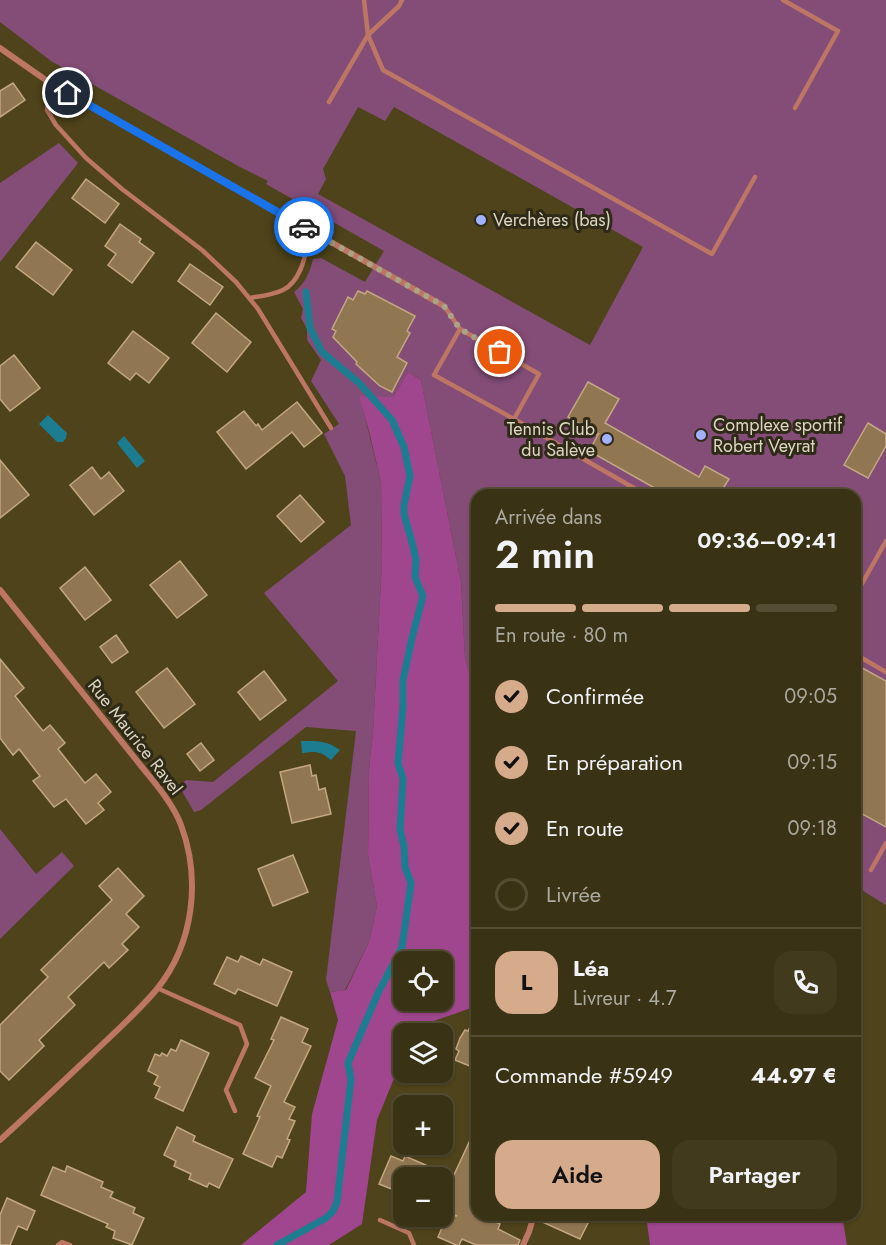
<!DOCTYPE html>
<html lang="fr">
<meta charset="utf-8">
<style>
:root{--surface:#3a3214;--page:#413a1d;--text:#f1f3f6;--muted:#abaaa0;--line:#544d34;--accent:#d6ab8b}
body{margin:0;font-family:Jost,sans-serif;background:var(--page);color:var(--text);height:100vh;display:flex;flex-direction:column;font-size:22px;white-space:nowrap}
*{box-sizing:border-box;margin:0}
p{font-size:20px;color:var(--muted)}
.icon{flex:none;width:33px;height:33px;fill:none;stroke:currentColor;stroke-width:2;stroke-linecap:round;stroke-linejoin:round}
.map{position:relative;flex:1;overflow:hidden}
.side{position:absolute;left:471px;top:489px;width:390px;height:732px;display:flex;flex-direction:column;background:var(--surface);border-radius:18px;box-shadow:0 2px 4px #0004,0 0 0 2px var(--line)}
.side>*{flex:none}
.controls{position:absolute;left:393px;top:951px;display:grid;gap:12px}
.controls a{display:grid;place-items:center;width:60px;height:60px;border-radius:12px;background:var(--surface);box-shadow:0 2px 4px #0004,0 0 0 2px var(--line);font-size:30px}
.pin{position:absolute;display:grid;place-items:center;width:51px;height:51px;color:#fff;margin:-26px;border:3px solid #fff;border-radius:50%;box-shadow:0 2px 6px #0007}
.courier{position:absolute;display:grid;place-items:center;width:60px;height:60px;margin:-30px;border:4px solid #1a73e8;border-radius:50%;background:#fff;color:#222;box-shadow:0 2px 8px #0007}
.headline em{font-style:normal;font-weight:600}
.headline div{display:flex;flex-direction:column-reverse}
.headline{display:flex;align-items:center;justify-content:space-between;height:102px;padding:0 24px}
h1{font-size:39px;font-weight:600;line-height:45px}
.bar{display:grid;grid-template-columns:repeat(4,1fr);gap:9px 6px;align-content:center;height:72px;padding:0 24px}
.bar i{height:8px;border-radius:4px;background:var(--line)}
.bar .on{background:var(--accent)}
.bar p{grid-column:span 4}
.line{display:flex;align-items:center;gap:15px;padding:0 24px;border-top:2px solid var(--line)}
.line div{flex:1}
.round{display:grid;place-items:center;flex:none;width:63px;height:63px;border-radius:18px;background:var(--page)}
ol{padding:0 24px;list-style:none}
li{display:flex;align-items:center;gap:18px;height:66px}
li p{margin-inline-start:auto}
li .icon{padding:6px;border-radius:50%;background:var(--accent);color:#111;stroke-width:4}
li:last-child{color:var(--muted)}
li i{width:33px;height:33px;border:3px solid var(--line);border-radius:50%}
.cta{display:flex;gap:12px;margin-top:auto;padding:12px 24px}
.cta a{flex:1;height:69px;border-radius:18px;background:var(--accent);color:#111;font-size:24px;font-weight:600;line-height:69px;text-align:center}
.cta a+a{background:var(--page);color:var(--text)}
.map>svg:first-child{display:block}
</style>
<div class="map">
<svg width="886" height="1245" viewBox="0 0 886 1245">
<rect width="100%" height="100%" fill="#4e431a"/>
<!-- green -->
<g fill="#844d78" fill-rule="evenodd">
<path d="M 0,0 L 886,0 L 886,905 L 855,886 L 855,495 L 477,495 L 477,698 L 465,658 L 461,582 L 421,380 L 408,372 L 393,397 L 360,397 L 381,482 L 382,562 L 373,732 L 369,769 L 368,855 L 377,906 L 369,942 L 345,990 L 330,992 L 326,980 L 356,731 L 306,727 L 201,810 L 194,812 L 179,786 L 186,780 L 213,782 L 338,681 L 264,593 L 351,525 L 345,476 L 324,434 L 339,424 L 311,381 L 321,360 L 307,340 L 307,329 L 301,318 L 303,309 L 294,292 C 305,284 310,272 313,259 L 321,258 L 365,282 L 384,251 L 266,184 L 268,181 L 238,166 L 51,61 L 0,22 ZM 358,107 L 385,121 L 394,107 L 643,247 L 590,345 L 318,194 L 326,179 L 323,169 Z"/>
<polygon points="59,143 78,163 0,262 0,183"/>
<polygon points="0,829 36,874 62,852 74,866 0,939"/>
</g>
<!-- forest -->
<g fill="#9f468f" fill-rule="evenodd">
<path d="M 408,372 L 421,380 L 461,582 L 465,658 L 477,698 L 477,1006 L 408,1030 L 407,1033 L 404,1034 L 403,1044 L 395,1076 L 377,1120 L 362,1224 L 329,1245 L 241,1245 L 306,1192 L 312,1114 L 338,1020 L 330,992 L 346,990 L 369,942 L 377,906 L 368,855 L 369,769 L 373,732 L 382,562 L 381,482 L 369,431 L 359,396 L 393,397 ZM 404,962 L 442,962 L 442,1000 L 404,1000 Z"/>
<polygon points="646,1215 842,1215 847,1245 650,1245"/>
</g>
<!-- water -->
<g fill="#1c7d90">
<polygon points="48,415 67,433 66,438 63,442 57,442 39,424"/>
<polygon points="124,436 145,461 137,468 117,443"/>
<path d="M 301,741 C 317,741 326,740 340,750 L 331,760 C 320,751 317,751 302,753 Z"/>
</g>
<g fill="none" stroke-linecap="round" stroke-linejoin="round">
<!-- stream -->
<polyline stroke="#1c7d90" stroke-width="7" points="277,1245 326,1218 333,1211 337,1202 351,1079 348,1063 378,993 402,947 411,883 405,867 404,846 400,830 403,779 398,763 403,707 403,680 412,638 423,596 415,577 416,560 413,546 404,514 404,505 410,476 404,447 392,420 359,383 322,352 310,328 306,292"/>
</g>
<!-- building -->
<g fill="#917652" stroke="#c3a781" stroke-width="1.5">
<polygon points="13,83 25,100 0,117 0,91"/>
<polygon points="86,179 119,204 105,223 72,198"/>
<polygon points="120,224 141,239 139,242 154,253 132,283 108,265 116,254 105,246"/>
<polygon points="36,242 72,270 53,295 16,267"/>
<polygon points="190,264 223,287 210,305 178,281"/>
<polygon points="358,291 365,294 367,291 415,316 407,331 410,333 397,357 407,363 392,392 380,386 356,364 357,362 333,337 336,331 332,329 348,297 353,300"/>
<polygon points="216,313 251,342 227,372 192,343"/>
<polygon points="133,331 169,358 149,383 136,373 130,380 108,363"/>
<polygon points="14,355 40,388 10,411 0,399 0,366"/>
<polygon points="588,382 619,399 605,423 699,477 705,466 729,479 722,490 730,495 667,495 589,451 599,433 597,435 568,417"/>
<polygon points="297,402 322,433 304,447 292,432 246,469 217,432 244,411 256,426 258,424 262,430"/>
<polygon points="868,423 886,434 886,446 868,478 844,465"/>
<polygon points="0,460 29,495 0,518"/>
<polygon points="92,467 101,479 109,472 124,491 94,515 70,485"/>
<polygon points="300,495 324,522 301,542 277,516"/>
<polygon points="180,561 207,595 177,618 150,585"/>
<polygon points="85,567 111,600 85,620 60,588"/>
<polygon points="116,635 128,652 112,663 100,647"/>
<polygon points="0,659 24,688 15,696 43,731 50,725 65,743 58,749 85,783 96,774 111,792 98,803 104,810 86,824 66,799 54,807 33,781 40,776 19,749 13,755 0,738"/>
<polygon points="855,664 886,681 886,827 855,810"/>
<polygon points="167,668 195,704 164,728 136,692"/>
<polygon points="264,671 286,700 260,720 238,692"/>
<polygon points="201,743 214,760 200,771 187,754"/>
<polygon points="310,765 312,776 316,775 319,790 325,788 331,814 292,823 280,772"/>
<polygon points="293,855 308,892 273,906 258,869"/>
<polygon points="118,868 144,896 126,914 139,927 122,944 128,950 109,968 104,962 68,997 75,1005 39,1040 44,1046 9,1080 0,1071 0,1025 48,977 41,970 112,900 99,886"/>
<polygon points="241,956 260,965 263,959 292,972 277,1006 238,989 235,994 214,984 227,957 238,962"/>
<polygon points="477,1013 477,1069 455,1060 459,1051 456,1049 460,1038 465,1030 468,1031"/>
<polygon points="281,1017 308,1029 302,1042 311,1046 284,1102 295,1107 289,1119 295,1121 287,1139 290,1140 282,1158 277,1156 272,1167 243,1154 260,1117 257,1116 271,1086 255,1078 274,1040 271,1039"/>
<polygon points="181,1040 209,1053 183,1111 155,1098 160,1087 154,1084 158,1076 148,1071 155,1054 160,1056 162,1053 167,1056 171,1049 176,1051"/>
<polygon points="477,1125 477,1216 482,1216 500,1224 498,1229 520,1240 518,1245 476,1245 462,1239 459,1245 456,1245 438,1237 447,1216 457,1216 442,1210 442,1178 404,1178 404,1194 379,1184 391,1156 403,1161 405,1156 453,1177"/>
<polygon points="177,1127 195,1136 193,1141 233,1159 219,1188 209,1183 207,1187 189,1179 191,1174 174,1166 176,1161 164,1155"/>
<polygon points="67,1166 103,1182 101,1187 113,1192 110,1197 135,1208 133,1213 144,1218 132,1245 113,1238 115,1231 106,1227 108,1224 41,1195 53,1167 65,1172"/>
<polygon points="7,1198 35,1211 27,1230 18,1226 10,1245 0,1245 0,1215"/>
<polygon points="539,1215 592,1215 580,1239 538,1220"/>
</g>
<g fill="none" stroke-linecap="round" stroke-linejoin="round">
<!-- lane -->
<g stroke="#bd7664" stroke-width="4.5">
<polyline points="364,0 368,35 383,70 712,254 755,177"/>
<polyline points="783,0 838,31 795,108"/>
<polyline points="50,83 47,110 56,125 86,158 122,189 202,250 236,282 258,309 331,428"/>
<polyline points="329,102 368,35 399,6 402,0"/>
<path d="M 250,298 C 261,296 273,295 283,290 C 303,280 306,250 311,231"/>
<polyline points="444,306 460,329 539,374 514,419 646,495"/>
<polyline points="460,329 434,375 514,419"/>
<polyline points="855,596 886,541"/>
<polyline points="855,654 886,672"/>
<polyline points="871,870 886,843"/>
<polyline points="157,988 240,1025 247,1044 226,1090 235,1111"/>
<polyline points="380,1220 409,1233 414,1245"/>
<polyline points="58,1245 62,1242 70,1245"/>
</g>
<!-- street -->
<g stroke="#bd7664" stroke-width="6">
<polyline points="0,48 50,83 444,306"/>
<path d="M 0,590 L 146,772 C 159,788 174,806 181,825 C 201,879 194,943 157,989 C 137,1013 113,1034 90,1056 C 60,1084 30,1113 0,1140"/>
<polyline points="523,1245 529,1232 534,1215"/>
</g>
</g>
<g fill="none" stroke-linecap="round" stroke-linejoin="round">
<!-- done -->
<polyline stroke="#aaa385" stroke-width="6" stroke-dasharray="0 10.8" points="304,227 444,306 460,329 500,352"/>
<!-- route -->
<polyline stroke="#1a73e8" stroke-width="8" points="68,93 304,227"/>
</g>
<!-- markers -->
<g fill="#a3b2fd" stroke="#2f2a18" stroke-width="2">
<circle cx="481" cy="220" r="6"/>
<circle cx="701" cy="435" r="6"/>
<circle cx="607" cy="439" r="6"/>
</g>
<g text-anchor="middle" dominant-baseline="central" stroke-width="6" stroke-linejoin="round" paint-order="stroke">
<!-- poi labels -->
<g font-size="18" fill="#dbd6bf" stroke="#2f2a18" text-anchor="start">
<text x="493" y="220">Verchères (bas)</text>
<text x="713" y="425">Complexe sportif<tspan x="713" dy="21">Robert Veyrat</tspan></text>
<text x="595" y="429" text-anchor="end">Tennis Club<tspan x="595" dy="21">du Salève</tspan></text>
</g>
<!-- street labels -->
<g font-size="18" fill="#dbd6bf" stroke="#2f2a18">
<text transform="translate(135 737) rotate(52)">Rue Maurice Ravel</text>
</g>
</g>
</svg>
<div class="controls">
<a><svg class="icon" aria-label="locate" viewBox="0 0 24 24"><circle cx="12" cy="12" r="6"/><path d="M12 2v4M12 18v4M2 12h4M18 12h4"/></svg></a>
<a><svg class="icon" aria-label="layers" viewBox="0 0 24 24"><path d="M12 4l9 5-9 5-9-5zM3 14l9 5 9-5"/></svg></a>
<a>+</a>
<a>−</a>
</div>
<div class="pin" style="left:500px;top:352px;background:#ea580c"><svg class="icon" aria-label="bag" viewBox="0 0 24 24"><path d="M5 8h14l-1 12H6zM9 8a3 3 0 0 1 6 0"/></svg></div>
<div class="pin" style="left:68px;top:93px;background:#1f2937"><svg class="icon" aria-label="home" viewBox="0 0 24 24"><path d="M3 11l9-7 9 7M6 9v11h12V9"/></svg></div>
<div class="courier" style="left:304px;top:227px"><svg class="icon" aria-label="car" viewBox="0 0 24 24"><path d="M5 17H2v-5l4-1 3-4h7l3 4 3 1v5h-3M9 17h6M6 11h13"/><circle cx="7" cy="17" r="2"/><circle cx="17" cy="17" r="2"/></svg></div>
<section class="side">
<div class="headline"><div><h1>2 min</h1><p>Arrivée dans</p></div><em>09:36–09:41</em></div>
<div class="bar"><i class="on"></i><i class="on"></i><i class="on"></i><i></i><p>En route · 80 m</p></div>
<ol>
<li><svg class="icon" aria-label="check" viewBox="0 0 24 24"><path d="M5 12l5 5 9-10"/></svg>Confirmée<p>09:05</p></li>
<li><svg class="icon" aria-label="check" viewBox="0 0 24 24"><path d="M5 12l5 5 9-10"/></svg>En préparation<p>09:15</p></li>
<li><svg class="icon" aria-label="check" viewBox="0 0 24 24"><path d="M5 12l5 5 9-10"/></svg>En route<p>09:18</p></li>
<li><i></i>Livrée</li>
</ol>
<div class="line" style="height:108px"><b class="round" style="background:var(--accent);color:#111">L</b><div><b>Léa</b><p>Livreur · 4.7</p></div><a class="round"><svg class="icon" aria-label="phone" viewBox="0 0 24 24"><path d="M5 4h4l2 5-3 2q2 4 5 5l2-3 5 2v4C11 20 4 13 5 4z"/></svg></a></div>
<div class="line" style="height:78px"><div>Commande #5949</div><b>44.97 €</b></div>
<div class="cta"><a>Aide</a><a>Partager</a></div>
</section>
</div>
